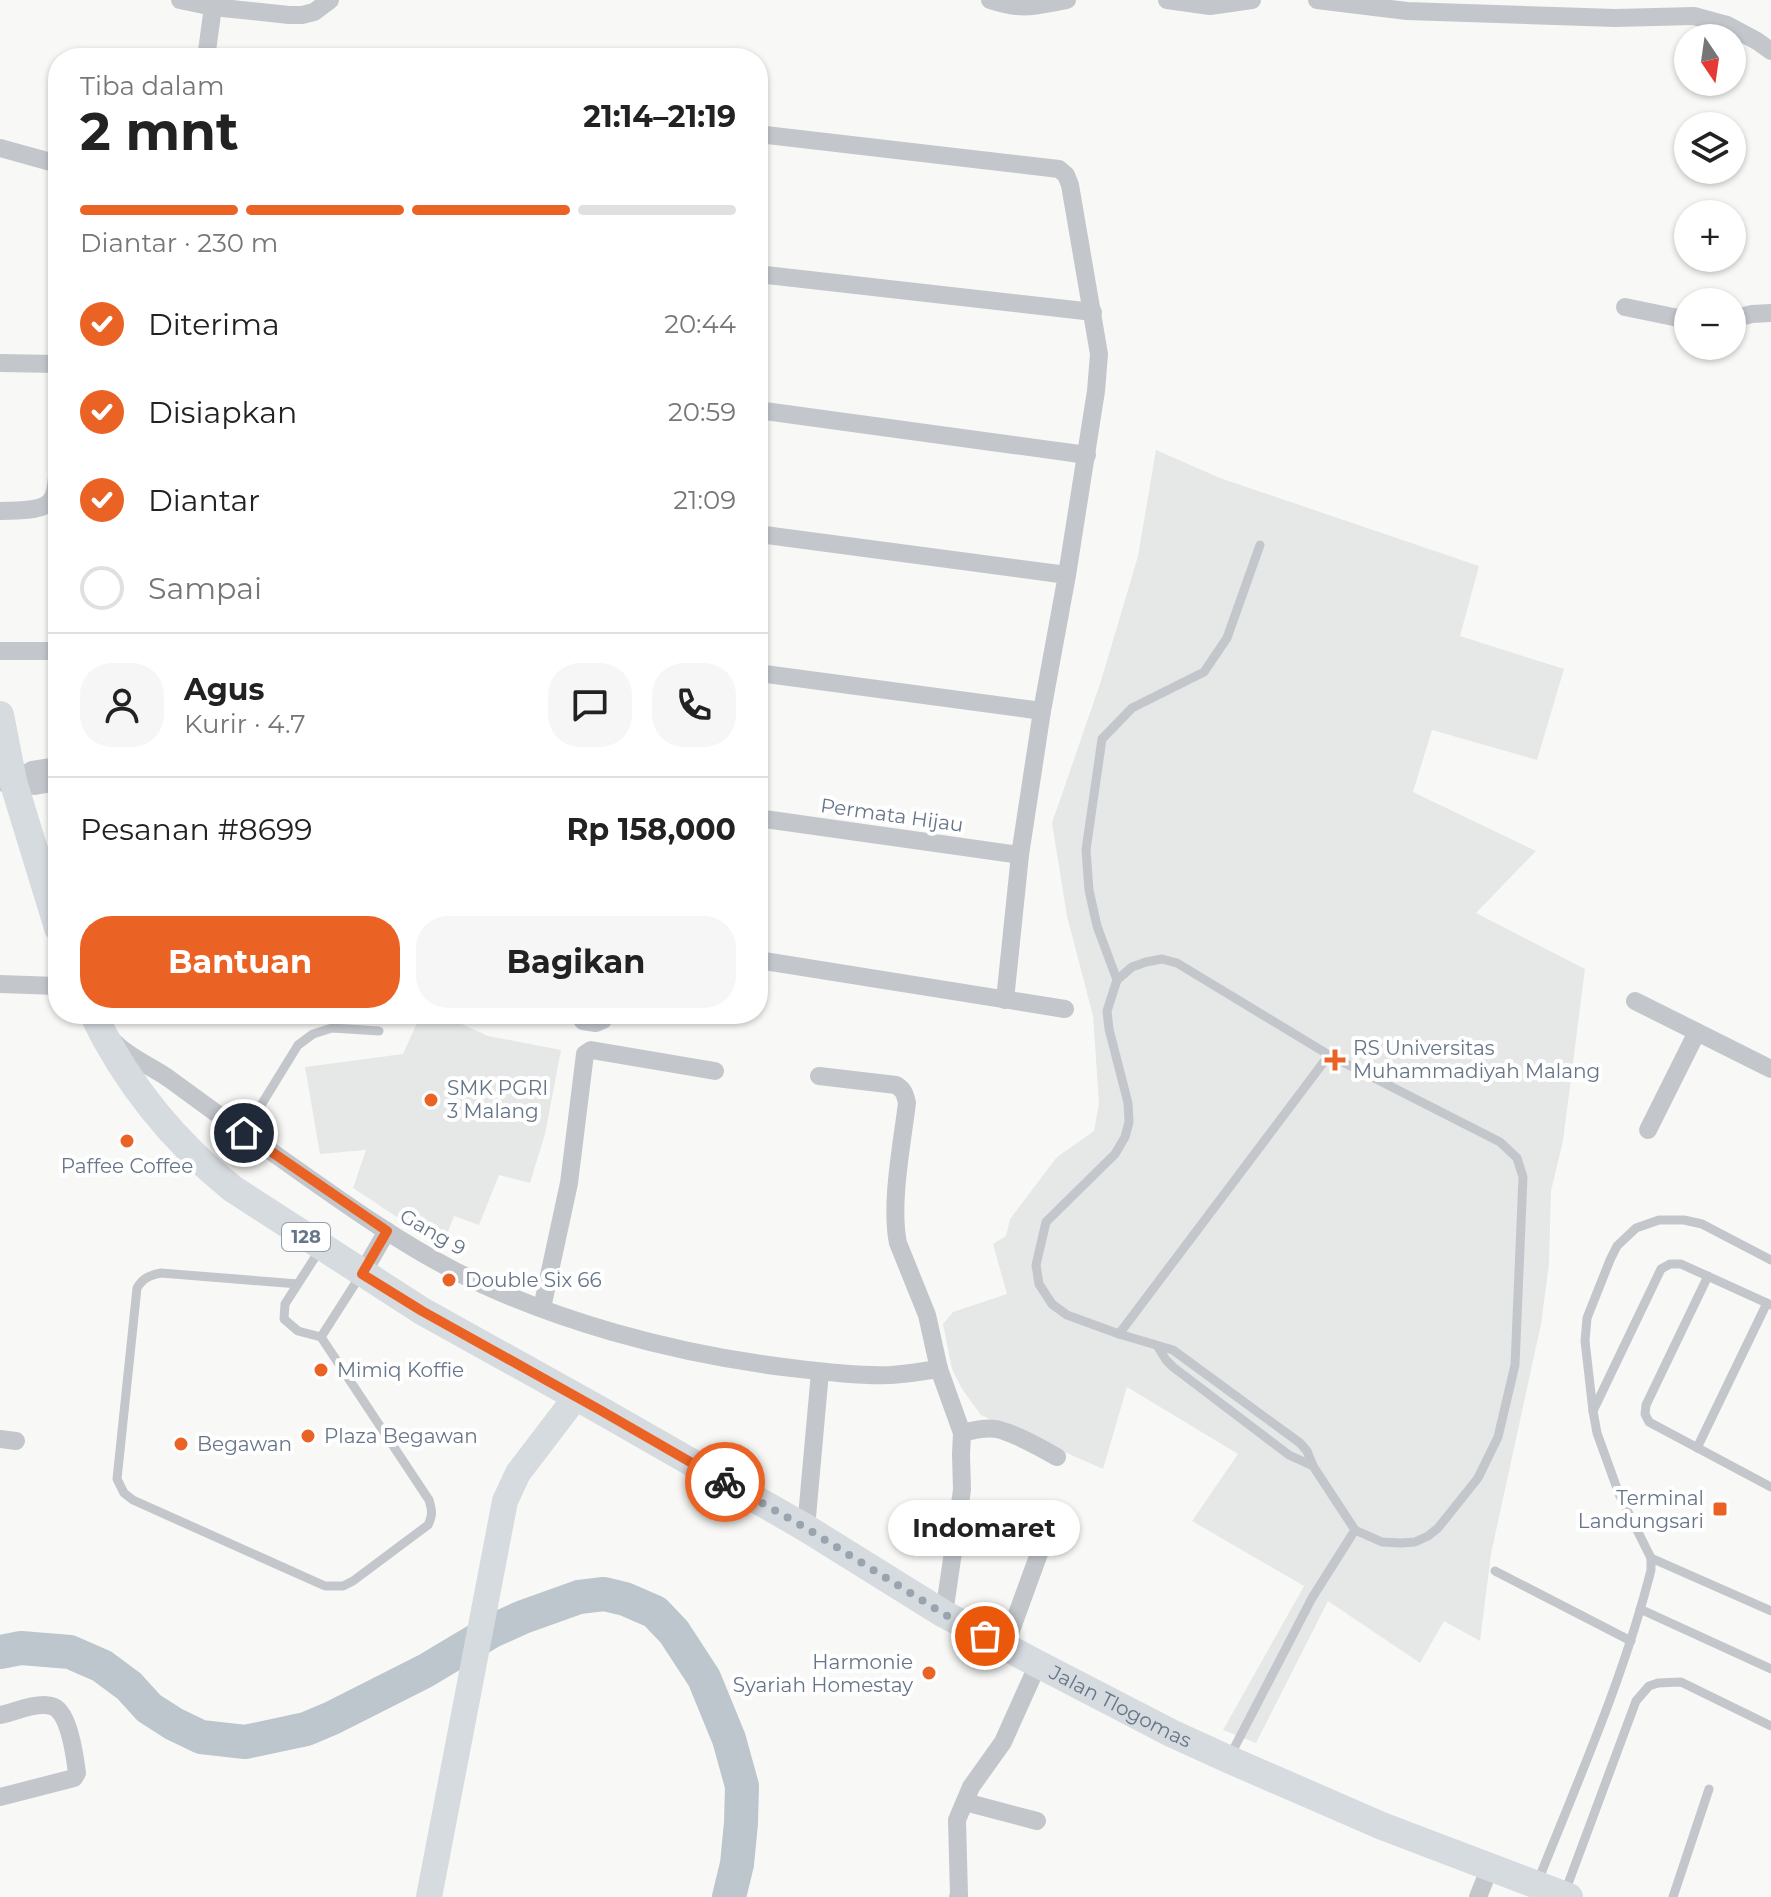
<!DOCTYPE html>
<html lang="id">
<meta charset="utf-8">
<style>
:root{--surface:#fff;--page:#f6f6f6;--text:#222;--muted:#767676;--line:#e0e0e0;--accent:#ea6324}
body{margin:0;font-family:Montserrat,sans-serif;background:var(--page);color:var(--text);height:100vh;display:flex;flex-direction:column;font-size:30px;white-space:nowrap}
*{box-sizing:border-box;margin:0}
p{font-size:26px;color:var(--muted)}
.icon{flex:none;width:44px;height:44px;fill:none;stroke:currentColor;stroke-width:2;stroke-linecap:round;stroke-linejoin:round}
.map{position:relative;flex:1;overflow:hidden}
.panel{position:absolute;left:48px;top:48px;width:720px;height:976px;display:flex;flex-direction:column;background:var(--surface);border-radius:32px;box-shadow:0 2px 6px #0004}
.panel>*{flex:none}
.needle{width:52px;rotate:167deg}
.tools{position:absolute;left:1674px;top:24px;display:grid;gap:16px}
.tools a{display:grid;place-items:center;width:72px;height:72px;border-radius:50%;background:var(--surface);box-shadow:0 2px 6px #0004;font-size:40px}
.pin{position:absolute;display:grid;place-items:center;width:68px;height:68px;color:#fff;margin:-34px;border:4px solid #fff;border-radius:50%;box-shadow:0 2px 8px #0007}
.courier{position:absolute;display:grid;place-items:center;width:80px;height:80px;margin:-40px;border:6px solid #ea6324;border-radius:50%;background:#fff;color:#222;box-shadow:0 2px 10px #0007}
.bubble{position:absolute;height:56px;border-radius:28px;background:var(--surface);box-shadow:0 2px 6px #0004;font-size:26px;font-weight:700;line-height:56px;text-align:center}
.head em{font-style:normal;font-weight:700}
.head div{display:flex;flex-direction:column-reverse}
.head{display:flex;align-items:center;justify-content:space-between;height:136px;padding:0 32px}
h1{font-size:52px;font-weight:700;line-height:60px}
.bar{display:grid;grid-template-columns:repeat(4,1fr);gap:12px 8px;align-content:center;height:96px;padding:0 32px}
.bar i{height:10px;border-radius:6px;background:var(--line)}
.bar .active{background:var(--accent)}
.bar p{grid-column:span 4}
.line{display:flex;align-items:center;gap:20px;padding:0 32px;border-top:2px solid var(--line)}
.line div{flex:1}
.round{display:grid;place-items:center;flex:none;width:84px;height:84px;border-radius:32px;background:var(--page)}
ol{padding:0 32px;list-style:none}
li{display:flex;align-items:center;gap:24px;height:88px}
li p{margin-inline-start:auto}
li .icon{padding:8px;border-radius:50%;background:var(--accent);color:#fff;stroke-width:4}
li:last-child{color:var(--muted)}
li i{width:44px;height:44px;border:4px solid var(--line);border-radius:50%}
.primary-button{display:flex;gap:16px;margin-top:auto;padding:16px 32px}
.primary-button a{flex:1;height:92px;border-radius:32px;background:var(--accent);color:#fff;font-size:32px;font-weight:700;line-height:92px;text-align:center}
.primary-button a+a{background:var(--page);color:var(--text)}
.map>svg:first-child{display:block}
</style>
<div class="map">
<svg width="1771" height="1897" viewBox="0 0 1771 1897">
<rect width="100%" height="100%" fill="#f8f9f6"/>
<!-- built -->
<g fill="#e6e8e7">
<polygon points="1156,450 1220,478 1479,566 1460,636 1564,669 1537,760 1432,730 1413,792 1536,851 1476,913 1585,969 1563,1141 1551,1191 1549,1264 1541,1324 1491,1554 1480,1641 1444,1621 1420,1663 1328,1601 1256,1743 1223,1730 1304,1586 1192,1521 1238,1454 1127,1387 1103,1469 981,1415 962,1389 952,1369 943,1324 953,1312 1007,1294 993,1244 1006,1236 1010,1219 1057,1157 1094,1131 1099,1103 1093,1016 1067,916 1052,823 1101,681 1138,556"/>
<polygon points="421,1014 440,1014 488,1036 561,1050 545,1134 530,1183 499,1175 479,1225 454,1216 442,1247 353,1188 366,1150 320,1154 305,1067 403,1054"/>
</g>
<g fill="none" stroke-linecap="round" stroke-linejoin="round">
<!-- river -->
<polyline stroke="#bcc6cc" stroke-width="34" points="0,1652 21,1648 70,1652 102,1666 129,1686 149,1708 174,1724 201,1737 245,1742 306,1729 332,1718 425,1671 492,1631 523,1617 579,1597 604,1594 625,1599 655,1612 674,1632 704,1678 729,1739 742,1786 741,1823 737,1864 729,1897"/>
<!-- lane -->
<g stroke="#c3c7cc" stroke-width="9">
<polyline points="1117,980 1097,926 1089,890 1086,850 1102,739 1132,708 1204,672 1227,638 1260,545"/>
<polyline points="244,1133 298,1045 313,1034 332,1028 379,1031"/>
<polyline points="1708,1276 1646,1405 1645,1414 1649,1422 1771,1487"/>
<path d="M 298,1284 L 161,1273 C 150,1275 143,1278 137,1288 L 117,1479 L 124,1493 L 133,1500 L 325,1586 L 343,1586 L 353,1581 L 428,1525 C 433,1515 432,1510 429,1500 L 321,1337 L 298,1331 L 284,1319 L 285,1304 L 321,1248"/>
<polyline points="1119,1334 1329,1055"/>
<polyline points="321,1337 360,1276"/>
<polyline points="1158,1347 1166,1360 1173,1367 1289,1455 1313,1466"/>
<polyline points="1593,1411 1661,1269 1670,1264 1681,1264 1771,1305"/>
<polyline points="1697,1448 1767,1303"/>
<polyline points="1651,1558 1771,1611"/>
<polyline points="1495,1571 1631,1641"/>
<polyline points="1640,1609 1771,1669"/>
<polyline points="1230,1756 1312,1598 1355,1530 1382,1542 1401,1543 1415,1542 1428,1536 1438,1528 1478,1478 1498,1437 1515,1365 1523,1177 1517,1158 1500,1142 1329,1055 1177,963 1162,959 1146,962 1132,967 1117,980 1107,1011 1109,1029 1128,1103 1129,1122 1125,1137 1115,1154 1046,1222 1036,1265 1039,1284 1052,1304 1067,1315 1119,1334 1173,1350 1300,1443 1307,1451 1313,1466 1355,1530"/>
<path d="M 1538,1881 C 1579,1778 1624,1677 1651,1570 L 1651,1558 L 1619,1494 L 1597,1433 L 1593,1411 L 1585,1341 L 1587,1318 L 1610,1260 L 1617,1246 L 1636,1228 L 1659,1220 L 1684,1220 L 1702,1224 L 1771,1260"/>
<polyline points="1565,1892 1636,1701 1649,1686 1658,1683 1681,1682 1771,1726"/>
<polyline points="1673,1897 1709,1789"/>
</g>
<!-- street -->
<g stroke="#c3c7cc" stroke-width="18">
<polyline points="180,0 213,7 289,15 302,15 314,12 330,0"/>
<path d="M 990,0 C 1023,11 1034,6 1067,0"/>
<polyline points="1167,0 1210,6 1252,0"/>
<polyline points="1317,0 1407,11 1615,18 1694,16 1727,25 1757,41 1771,51"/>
<polyline points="206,58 213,7"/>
<polyline points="758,134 1059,169 1066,175 1070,185 1099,354 1096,391 1067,575 1042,711 1020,855 1005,1000"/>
<polyline points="0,148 58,164"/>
<polyline points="758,274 1093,312"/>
<polyline points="1625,307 1688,320"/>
<polyline points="1732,319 1752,314 1771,313"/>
<polyline points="0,363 58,364"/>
<polyline points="758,410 1087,455"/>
<path d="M 0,511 C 14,510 44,513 52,499 C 58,489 57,471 58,459"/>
<polyline points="758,534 1067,575"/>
<polyline points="0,651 58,651"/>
<polyline points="758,673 1042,711"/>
<polyline points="13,781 35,786 58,782"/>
<polyline points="4,783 13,781 32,770 58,766"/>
<polyline points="758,818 1020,855"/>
<polyline points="758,960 1065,1009"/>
<polyline points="0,984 58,986"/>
<polyline points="1635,1001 1771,1069"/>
<polyline points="578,1014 583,1021 596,1023 603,1020 606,1014"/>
<path d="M 113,1041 C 128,1057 149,1065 168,1078 C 197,1099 226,1121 256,1141 C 321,1186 384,1234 453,1270 C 552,1321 673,1353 783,1367 C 818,1371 855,1376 891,1375 C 907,1374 923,1371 939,1369"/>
<path d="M 819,1076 L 896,1085 C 904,1090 905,1094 907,1103 C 902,1144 890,1204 898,1243 L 927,1315 L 939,1369 L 962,1433 L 961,1454 L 962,1490 L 944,1614"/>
<polyline points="1648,1130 1697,1032"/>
<polyline points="362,1274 387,1231"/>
<polyline points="542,1308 569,1183 585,1054 591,1050 715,1071"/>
<path d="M 962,1433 C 973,1430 985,1427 996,1429 C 1013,1432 1041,1448 1057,1457"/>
<polyline points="0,1439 16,1441"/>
<polyline points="806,1528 820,1372"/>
<polyline points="1005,1647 1048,1529"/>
<path d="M 0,1715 C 14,1712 29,1705 43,1705 C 50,1705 56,1706 60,1712 C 70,1724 75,1757 77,1773 L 74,1778 L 0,1797"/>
<polyline points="965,1802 1037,1821"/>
<polyline points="958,1897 959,1895 957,1820 971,1787 1003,1742 1038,1664"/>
<polyline points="1478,1897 1490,1867"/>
</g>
<!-- secondary -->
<polyline stroke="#d6dbe0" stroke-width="26" points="429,1897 505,1501 518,1473 576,1397"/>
<!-- primary -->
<g stroke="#d6dbe0" stroke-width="28">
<polyline points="0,715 13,781 58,928"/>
<path id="s1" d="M 93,1014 C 126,1083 173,1141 233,1189 L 422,1311 L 600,1410 L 806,1528 L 944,1614 L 1038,1664 L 1171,1733 L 1228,1759 L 1382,1826 L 1569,1897"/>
</g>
</g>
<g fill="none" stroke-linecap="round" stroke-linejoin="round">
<!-- done -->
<polyline stroke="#99a4ae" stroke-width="8" stroke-dasharray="0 14.4" points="725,1482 806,1528 944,1614 985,1636"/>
<!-- route -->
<polyline stroke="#ea6324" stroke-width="10" points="244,1133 387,1231 362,1274 422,1311 600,1410 725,1482"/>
</g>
<!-- markers -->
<g fill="#ea6324" stroke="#fff" stroke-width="3">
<path d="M1331 1048h8v8h8v8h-8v8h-8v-8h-8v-8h8z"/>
<circle cx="431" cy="1100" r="8"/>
<circle cx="127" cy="1141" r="8"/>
<circle cx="449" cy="1280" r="8"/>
<circle cx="321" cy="1370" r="8"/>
<circle cx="308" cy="1436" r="8"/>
<circle cx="181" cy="1444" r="8"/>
<rect x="1712" y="1501" width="16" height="16" rx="4"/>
<circle cx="929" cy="1673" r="8"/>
</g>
<g text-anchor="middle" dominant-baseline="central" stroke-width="8" stroke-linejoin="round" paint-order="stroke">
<!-- shield labels -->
<rect fill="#fff" stroke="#949fac" stroke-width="2" x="282" y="1223" width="48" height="28" rx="6"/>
<g font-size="18" font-weight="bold" fill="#667688">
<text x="306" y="1237">128</text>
</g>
<!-- street labels -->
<g font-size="20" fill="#667688" stroke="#fff">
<text transform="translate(892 815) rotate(8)">Permata Hijau</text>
<text transform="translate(433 1232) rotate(30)">Gang 9</text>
<text stroke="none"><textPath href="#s1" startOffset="1254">Jalan Tlogomas</textPath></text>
</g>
<!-- poi labels -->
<g font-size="20" fill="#667688" stroke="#fff" text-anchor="start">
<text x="1353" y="1048">RS Universitas<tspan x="1353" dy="23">Muhammadiyah Malang</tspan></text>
<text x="447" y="1088">SMK PGRI<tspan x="447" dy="23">3 Malang</tspan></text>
<text x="127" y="1166" text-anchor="middle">Paffee Coffee</text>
<text x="465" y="1280">Double Six 66</text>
<text x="337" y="1370">Mimiq Koffie</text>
<text x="324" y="1436">Plaza Begawan</text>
<text x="197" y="1444">Begawan</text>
<text x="1704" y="1498" text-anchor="end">Terminal<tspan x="1704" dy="23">Landungsari</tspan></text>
<text x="913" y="1662" text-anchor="end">Harmonie<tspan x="913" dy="23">Syariah Homestay</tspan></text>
</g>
</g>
</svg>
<div class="tools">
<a><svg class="needle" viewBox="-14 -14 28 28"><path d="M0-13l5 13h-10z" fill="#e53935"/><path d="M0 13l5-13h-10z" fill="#767676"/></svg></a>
<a><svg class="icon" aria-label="layers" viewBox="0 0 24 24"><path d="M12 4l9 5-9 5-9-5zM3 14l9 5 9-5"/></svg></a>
<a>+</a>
<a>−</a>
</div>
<div class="pin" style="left:985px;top:1636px;background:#ea580c"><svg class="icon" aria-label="bag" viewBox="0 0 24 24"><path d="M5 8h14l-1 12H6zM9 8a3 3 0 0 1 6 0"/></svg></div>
<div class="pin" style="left:244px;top:1133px;background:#1f2937"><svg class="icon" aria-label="home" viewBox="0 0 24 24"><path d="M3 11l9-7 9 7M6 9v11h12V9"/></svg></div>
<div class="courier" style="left:725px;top:1482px"><svg class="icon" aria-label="bike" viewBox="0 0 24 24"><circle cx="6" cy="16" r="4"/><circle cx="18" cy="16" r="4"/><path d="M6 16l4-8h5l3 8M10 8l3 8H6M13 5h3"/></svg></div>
<div class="bubble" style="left:888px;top:1500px;width:192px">Indomaret</div>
<section class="panel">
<div class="head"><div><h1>2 mnt</h1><p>Tiba dalam</p></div><em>21:14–21:19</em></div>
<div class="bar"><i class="active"></i><i class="active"></i><i class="active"></i><i></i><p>Diantar · 230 m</p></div>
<ol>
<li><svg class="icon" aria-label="check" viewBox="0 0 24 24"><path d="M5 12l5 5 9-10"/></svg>Diterima<p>20:44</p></li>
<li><svg class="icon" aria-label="check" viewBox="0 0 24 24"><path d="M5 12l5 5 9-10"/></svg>Disiapkan<p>20:59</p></li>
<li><svg class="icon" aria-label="check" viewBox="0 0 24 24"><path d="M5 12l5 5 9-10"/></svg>Diantar<p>21:09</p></li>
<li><i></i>Sampai</li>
</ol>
<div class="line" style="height:144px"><a class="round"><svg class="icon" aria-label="person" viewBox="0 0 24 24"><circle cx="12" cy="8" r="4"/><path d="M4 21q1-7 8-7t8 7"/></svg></a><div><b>Agus</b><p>Kurir · 4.7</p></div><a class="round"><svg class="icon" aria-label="chat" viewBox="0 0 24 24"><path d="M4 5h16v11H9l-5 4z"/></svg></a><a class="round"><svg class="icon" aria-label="phone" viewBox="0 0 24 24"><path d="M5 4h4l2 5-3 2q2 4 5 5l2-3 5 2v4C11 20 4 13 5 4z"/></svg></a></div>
<div class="line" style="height:104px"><div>Pesanan #8699</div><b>Rp 158,000</b></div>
<div class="primary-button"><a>Bantuan</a><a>Bagikan</a></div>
</section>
</div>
